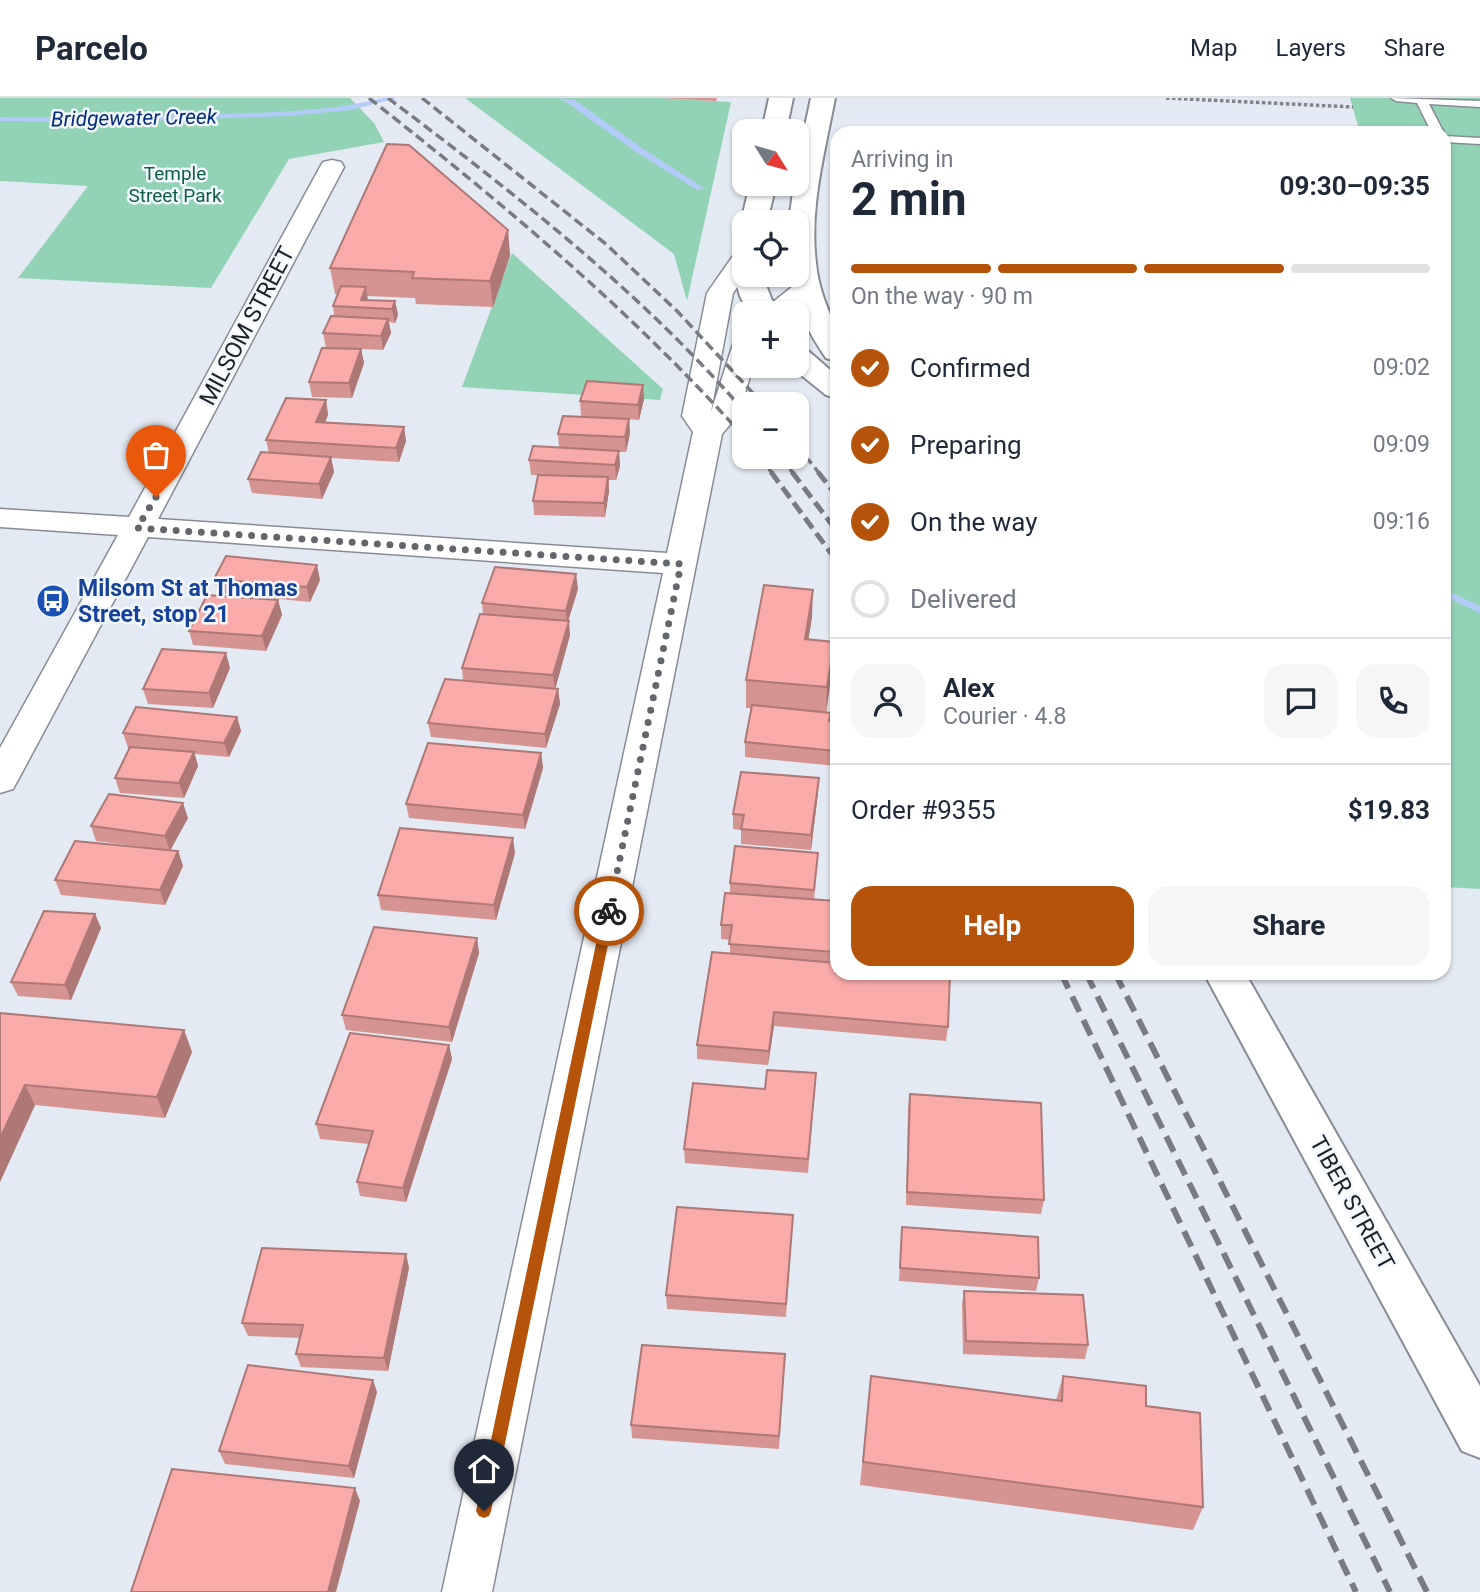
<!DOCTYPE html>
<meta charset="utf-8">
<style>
:root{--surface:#fff;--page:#f6f6f7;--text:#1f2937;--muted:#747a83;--line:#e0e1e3;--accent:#b45309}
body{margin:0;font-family:Roboto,sans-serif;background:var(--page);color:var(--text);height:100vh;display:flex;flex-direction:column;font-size:26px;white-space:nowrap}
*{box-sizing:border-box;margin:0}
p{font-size:23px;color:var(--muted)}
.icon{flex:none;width:38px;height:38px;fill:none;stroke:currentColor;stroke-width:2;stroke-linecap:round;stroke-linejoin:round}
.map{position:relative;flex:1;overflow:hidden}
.panel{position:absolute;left:830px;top:28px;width:621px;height:854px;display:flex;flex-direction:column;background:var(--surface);border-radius:21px;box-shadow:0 2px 5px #0004}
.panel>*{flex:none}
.needle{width:46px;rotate:127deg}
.fabs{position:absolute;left:732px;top:21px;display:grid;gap:14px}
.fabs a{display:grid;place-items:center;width:77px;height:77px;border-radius:14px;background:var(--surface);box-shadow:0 2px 5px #0004;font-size:35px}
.pin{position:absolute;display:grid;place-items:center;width:60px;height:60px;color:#fff;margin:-72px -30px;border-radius:50% 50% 50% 0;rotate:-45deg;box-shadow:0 0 7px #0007}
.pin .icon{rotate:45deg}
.courier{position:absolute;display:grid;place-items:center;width:70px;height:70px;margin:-35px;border:5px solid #b45309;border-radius:50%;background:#fff;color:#222;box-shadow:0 2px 9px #0007}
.overview em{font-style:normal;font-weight:700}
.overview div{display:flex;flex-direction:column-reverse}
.overview{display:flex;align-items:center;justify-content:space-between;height:119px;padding:0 21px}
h1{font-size:46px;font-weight:700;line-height:52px}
.bar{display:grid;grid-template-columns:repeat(4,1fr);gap:10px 7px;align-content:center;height:84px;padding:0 21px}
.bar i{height:9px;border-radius:5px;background:var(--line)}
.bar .current{background:var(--accent)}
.bar p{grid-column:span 4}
.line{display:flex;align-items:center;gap:18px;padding:0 21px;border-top:2px solid var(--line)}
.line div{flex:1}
.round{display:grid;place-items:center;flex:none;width:74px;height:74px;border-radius:21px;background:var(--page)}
ol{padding:0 21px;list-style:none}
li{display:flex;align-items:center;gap:21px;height:77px}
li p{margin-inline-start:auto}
li .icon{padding:7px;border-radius:50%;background:var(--accent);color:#fff;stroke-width:4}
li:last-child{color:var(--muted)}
li i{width:38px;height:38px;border:4px solid var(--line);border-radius:50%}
.primary-button{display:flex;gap:14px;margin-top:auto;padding:14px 21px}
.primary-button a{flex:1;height:80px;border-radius:21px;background:var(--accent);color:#fff;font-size:28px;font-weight:700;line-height:80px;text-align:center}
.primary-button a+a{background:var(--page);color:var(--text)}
header{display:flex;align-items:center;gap:42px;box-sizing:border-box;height:98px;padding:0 35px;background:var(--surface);border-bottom:2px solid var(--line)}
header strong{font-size:33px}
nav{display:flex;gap:38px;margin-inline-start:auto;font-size:24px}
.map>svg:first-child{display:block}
</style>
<header>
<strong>Parcelo</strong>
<nav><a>Map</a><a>Layers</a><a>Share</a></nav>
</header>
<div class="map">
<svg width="1480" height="1494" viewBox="0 0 1480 1494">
<rect width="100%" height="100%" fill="#e4eaf3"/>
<!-- green -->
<g fill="#92d3b6">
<polygon points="0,0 350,0 374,25 384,44 289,61 211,190 18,180 88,88 0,83"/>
<polygon points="465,0 660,0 731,4 687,203 674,156"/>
<polygon points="1350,0 1480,0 1480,791 1444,789 1444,35 1360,35"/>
<polygon points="512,155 663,291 660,302 462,289"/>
</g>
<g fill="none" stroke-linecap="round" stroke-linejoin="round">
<!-- stream -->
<g fill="#b2cbf8" fill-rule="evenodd">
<path d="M 384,0 L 397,0 L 351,12 L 288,18 L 112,24 L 0,23 L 0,19 C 75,20 150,18 225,16 C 278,14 332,13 384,0 Z"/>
<polygon points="558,0 575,2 642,50 704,90 697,92 636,54 569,6"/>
<polygon points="833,173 836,173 836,178 832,176"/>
<polygon points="1444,491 1480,508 1480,515 1444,498"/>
</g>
<defs>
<g id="service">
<polygon points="1391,0 1480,3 1480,9 1429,6 1444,35 1432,35 1417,5 1396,3"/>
<polygon points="1444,38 1480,40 1480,46 1444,44"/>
</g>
<g id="minor">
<polygon points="332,62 341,64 344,69 158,421 667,455 693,334 682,318 707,195 735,155 744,153 744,177 746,177 733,195 711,314 734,243 744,241 744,268 753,268 739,316 722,336 492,1494 442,1494 663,475 148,439 18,682 13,691 0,695 0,650 118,437 0,429 0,411 129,419 320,69 323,64"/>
<polygon points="806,183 815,185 819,191 789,215 759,215 797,185"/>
</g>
<g id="secondary">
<polygon points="769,0 793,0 786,33 762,33"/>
<path d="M 811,0 L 835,0 C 825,53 809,110 816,165 C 818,189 827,209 836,231 C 839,239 837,254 836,263 L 826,260 C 808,234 795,208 790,177 L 796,177 L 796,124 L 789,124 L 794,86 L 796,86 L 796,71 Z"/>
<polygon points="750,86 776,86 767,124 744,124 744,128 741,124"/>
<polygon points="744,170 744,177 762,177 777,215 749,215 740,198 734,177 738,171"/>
<polygon points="796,248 806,251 836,277 836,300 826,297 790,268 796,268"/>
<polygon points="1204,875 1245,875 1480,1288 1480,1360 1462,1353"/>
</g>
</defs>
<!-- service casing -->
<use href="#service" stroke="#878c94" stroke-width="3"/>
<!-- minor casing -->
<use href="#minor" stroke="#878c94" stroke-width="3"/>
<!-- secondary casing -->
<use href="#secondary" stroke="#878c94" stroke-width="4"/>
<!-- path -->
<polyline stroke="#80848a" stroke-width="3.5" stroke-dasharray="3.5 2.5" stroke-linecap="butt" points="1166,0 1353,9"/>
<!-- service -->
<use href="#service" fill="#fff" fill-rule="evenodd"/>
<!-- minor -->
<use href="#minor" fill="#fff" fill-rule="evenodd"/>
<!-- secondary -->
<use href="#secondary" fill="#fff" fill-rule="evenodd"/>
<!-- rail-far2 -->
<g stroke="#787b81" stroke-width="3.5" stroke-dasharray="10 5" stroke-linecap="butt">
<path d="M 369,0 C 502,105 631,212 744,339"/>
<path d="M 388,0 C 515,96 639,192 744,313"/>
<polyline points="422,0 607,147 678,214 763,306"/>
<polyline points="796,346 819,375"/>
<polyline points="760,359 772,375"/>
<polyline points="781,359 793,375"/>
</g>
<!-- rail-far1 -->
<g stroke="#787b81" stroke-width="5" stroke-dasharray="13 6" stroke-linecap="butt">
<polyline points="771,374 836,462"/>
<polyline points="792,374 836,432"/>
<polyline points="818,374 836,397"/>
</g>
<!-- rail -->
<g stroke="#787b81" stroke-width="6" stroke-dasharray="17 9" stroke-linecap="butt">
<polyline points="1061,875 1356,1494"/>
<polyline points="1086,875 1390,1494"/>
<polyline points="1115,875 1427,1494"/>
</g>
</g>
<!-- wall -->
<g fill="#d59391">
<polygon points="660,0 717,0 716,3"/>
<polygon points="508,132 510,158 493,209 416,206 415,200 367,198 368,202 395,203 398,217 395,225 389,224 391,235 383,252 361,251 364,265 352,300 312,299 309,284 326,250 323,235 334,218 333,208 338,196 335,196 330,170"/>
<polygon points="644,301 639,322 629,321 630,335 626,354 619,354 620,368 616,382 609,382 609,393 605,419 534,417 533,403 538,377 531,377 529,362 559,350 558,336 624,321 581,318 580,303"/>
<polygon points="326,302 328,317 325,324 404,329 406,343 399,364 331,360 334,374 322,401 252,395 248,381 269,355 266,342"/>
<polygon points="214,481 320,482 310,504 218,495"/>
<polygon points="578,491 568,522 570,537 555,591 558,591 560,606 546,650 431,639 428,625 463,583 462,570 483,516 482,505"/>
<polygon points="278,502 282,517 266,553 193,547 189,533"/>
<polygon points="812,519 808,542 832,572 826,614 831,623 836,623 836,668 745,659 745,644 751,610 746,610 746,582"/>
<polygon points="230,570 213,610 148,606 143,591"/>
<polygon points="237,619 241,633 229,659 195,656 198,668 184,700 120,695 115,680 129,650 128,650 123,635"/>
<polygon points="541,655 543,670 525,731 409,720 406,706"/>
<polygon points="818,695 811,752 741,746 741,732 733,731 733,716"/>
<polygon points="188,720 170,752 178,753 183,768 165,807 61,797 55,782 150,750 96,743 91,728"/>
<polygon points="515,755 496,822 381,812 378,797"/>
<polygon points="818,755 814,802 836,850 835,865 948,929 946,943 774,928 768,967 697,961 697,947 730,856 730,842 721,841 721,827 730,796 730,785"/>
<polygon points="95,816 101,830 71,902 18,898 11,884"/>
<polygon points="477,840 479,855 452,944 346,932 342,917"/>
<polygon points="0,915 184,932 192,954 165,1020 35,1007 0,1084"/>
<polygon points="449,947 452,961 406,1104 360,1098 357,1084 369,1046 320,1041 316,1026"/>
<polygon points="816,975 808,1075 685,1065 684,1051 765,991"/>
<polygon points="910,996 1044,1102 1041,1116 906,1107 908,1010"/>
<polygon points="902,1129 1039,1180 1036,1193 899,1183"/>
<polygon points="792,1131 786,1219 667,1211 666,1197"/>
<polygon points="406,1156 409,1170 388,1273 301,1269 296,1256 300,1240 248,1238 242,1225"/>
<polygon points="964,1193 1088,1247 1085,1261 963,1256 962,1207"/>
<polygon points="785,1256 779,1351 632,1340 631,1327"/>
<polygon points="871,1278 1056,1302 1063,1278 1146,1308 1203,1409 1193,1432 860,1387"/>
<polygon points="377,1294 354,1380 225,1366 219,1353"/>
</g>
<!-- shaded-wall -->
<g fill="#ae7876">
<polygon points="508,132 510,158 493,209 490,183"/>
<polygon points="366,189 368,203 361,202"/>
<polygon points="395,203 398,217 395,225 392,211"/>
<polygon points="388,221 391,235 383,252 381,238"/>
<polygon points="361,251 364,265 352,300 349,285"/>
<polygon points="643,287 644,301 639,322 638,307"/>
<polygon points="326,302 328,317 319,338 316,324"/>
<polygon points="629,321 630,335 626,354 625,339"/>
<polygon points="404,329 406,343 399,364 396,350"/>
<polygon points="619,353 620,368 616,382 615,367"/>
<polygon points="331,359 334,374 322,401 319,386"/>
<polygon points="608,379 609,393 605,419 604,405"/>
<polygon points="317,467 320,482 310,504 307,489"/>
<polygon points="576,476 578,491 567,527 566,513"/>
<polygon points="813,492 812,519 804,569 805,541"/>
<polygon points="278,502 282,517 266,553 262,538"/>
<polygon points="569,523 570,537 555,592 553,577"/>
<polygon points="834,544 832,572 826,617 827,589"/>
<polygon points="226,555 230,570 213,610 209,595"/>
<polygon points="558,591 560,606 546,650 545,636"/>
<polygon points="237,619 241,633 229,659 224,645"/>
<polygon points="194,654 198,668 184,700 179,685"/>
<polygon points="541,655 543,670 525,731 523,717"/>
<polygon points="819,680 818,695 811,752 811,737"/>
<polygon points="183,705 188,720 170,753 165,738"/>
<polygon points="513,740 515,755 496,822 494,807"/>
<polygon points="178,753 183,768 165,807 160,792"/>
<polygon points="95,816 101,830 71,902 65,887"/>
<polygon points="477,840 479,855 452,944 449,929"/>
<polygon points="774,914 774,928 768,967 769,953"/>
<polygon points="184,932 192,954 165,1020 157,999"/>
<polygon points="449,947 452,961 406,1104 403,1090"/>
<polygon points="25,987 35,1007 0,1084 0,1040"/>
<polygon points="406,1156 409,1170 388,1273 384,1260"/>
<polygon points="373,1282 377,1294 354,1380 349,1368"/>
<polygon points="355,1390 360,1403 336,1494 328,1494"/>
</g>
<!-- building -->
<g fill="#f8aba9" stroke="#ae7876" stroke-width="2">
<polygon points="387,46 409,47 508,132 490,183 412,180 414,174 330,170"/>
<polygon points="341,188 366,189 361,202 395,203 392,211 333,208"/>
<polygon points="331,218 388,221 381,238 323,235"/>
<polygon points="322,250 361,251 349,285 309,284"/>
<polygon points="587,283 643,287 638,307 580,303"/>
<polygon points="286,300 326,302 316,324 404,329 396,350 266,342"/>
<polygon points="563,318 629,321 625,339 558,336"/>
<polygon points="533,348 619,353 615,367 529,362"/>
<polygon points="261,354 331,359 319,386 248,381"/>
<polygon points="538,377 608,379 604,405 533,403"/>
<polygon points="226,458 317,467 307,489 214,481"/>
<polygon points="495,469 576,476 566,513 482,505"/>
<polygon points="764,487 813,492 805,541 834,544 827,589 746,582"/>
<polygon points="207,497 278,502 262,538 189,533"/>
<polygon points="480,516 569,523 553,577 462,570"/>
<polygon points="162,551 226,555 209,595 143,591"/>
<polygon points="445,581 558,591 545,636 428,625"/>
<polygon points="752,607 831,615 829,623 836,623 836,653 745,644"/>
<polygon points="136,609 237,619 224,645 123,635"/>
<polygon points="428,645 541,655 523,717 406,706"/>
<polygon points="130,649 194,654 179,685 115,680"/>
<polygon points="741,674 819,680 811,737 741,731 744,717 733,716"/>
<polygon points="109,696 183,705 165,738 91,728"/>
<polygon points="400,730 513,740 494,807 378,797"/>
<polygon points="75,743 178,753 160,792 55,782"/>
<polygon points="735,748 818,755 814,792 730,785"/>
<polygon points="725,795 836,803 836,854 729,846 732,827 721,827"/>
<polygon points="44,813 95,816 65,887 11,884"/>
<polygon points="374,829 477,840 449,929 342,917"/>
<polygon points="712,854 836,865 836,875 950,875 948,929 774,914 769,953 697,947"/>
<polygon points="0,915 184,932 157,999 25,987 0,1040"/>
<polygon points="350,935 449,947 403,1090 357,1084 373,1033 316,1026"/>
<polygon points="767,972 816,975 808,1061 684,1051 693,985 765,991"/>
<polygon points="910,996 1041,1005 1044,1102 907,1094"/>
<polygon points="677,1109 793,1117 786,1206 666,1197"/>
<polygon points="902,1129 1038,1139 1039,1180 900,1170"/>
<polygon points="262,1150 406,1156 384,1260 296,1256 303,1227 242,1225"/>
<polygon points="964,1193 1083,1197 1088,1247 966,1243"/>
<polygon points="642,1247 785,1256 779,1338 631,1327"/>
<polygon points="248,1267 373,1282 349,1368 219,1353"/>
<polygon points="871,1278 1062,1303 1063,1278 1146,1288 1146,1308 1200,1315 1203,1409 863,1364"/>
<polygon points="172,1371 355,1390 328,1494 131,1494"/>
</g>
<!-- route -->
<polygon fill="#b45309" points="609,808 615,813 491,1413 489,1418 484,1420 479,1418 476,1413 603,813"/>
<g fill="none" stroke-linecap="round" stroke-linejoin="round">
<!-- done -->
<polyline stroke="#63676c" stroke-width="7" stroke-dasharray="0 12.6" points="156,399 137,430 681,466 609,813"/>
</g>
<!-- icons -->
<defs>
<symbol id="bus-disc" viewBox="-11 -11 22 22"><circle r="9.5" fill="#1a4fb4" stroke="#f3f7fe"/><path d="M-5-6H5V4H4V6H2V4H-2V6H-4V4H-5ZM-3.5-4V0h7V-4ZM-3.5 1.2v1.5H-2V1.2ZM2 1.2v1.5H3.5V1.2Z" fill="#fff"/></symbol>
</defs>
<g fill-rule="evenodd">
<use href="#bus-disc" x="34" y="484" width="38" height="38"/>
</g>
<g text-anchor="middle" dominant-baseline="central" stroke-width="5" stroke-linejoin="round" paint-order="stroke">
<!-- far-park labels -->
<g font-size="19" fill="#0d5f44" stroke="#f3f7fe">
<text x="175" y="75">Temple<tspan x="175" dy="22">Street Park</tspan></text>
</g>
<!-- far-water labels -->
<g font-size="21" font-style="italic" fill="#022d7e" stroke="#f3f7fe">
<text transform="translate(134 20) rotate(-1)">Bridgewater Creek</text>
</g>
<!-- street labels -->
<g font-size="23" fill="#1e2023" stroke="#f3f7fe">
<text transform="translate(247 228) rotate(-62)">MILSOM STREET</text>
<text transform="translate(1352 1105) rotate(61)">TIBER STREET</text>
</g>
<!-- transit labels -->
<g font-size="23" font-weight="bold" fill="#164399" stroke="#f3f7fe" text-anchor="start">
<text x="78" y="490">Milsom St at Thomas<tspan x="78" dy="26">Street, stop 21</tspan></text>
</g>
</g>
</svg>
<div class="fabs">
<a><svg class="needle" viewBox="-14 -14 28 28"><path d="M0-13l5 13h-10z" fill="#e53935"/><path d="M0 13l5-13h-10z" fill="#747a83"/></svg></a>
<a><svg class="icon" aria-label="locate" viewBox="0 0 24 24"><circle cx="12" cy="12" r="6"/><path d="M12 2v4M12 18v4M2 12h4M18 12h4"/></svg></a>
<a>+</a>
<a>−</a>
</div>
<div class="pin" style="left:156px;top:399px;background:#ea580c"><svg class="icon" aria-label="bag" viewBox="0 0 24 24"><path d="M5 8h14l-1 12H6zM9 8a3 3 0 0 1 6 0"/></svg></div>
<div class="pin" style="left:484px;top:1413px;background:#1f2937"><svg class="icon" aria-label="home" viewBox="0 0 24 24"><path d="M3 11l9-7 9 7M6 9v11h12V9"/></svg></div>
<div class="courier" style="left:609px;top:813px"><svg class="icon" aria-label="bike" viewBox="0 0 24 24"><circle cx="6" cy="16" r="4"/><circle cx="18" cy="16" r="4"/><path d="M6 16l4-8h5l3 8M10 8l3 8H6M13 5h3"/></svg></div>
<section class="panel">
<div class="overview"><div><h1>2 min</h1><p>Arriving in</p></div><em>09:30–09:35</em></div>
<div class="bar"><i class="current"></i><i class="current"></i><i class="current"></i><i></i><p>On the way · 90 m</p></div>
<ol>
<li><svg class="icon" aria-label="check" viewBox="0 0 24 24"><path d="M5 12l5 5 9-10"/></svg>Confirmed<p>09:02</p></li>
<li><svg class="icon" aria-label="check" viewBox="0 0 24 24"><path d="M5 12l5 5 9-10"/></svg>Preparing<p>09:09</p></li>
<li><svg class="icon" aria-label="check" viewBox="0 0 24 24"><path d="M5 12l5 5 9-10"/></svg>On the way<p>09:16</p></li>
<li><i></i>Delivered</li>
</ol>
<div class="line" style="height:126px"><a class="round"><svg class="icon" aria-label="person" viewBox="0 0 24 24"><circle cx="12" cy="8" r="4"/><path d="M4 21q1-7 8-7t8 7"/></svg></a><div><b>Alex</b><p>Courier · 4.8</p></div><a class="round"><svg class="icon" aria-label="chat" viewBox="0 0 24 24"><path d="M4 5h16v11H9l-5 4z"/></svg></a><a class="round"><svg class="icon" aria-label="phone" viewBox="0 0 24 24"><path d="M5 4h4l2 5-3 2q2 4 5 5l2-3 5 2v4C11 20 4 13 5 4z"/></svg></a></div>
<div class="line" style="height:91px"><div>Order #9355</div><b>$19.83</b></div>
<div class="primary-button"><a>Help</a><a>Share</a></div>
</section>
</div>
